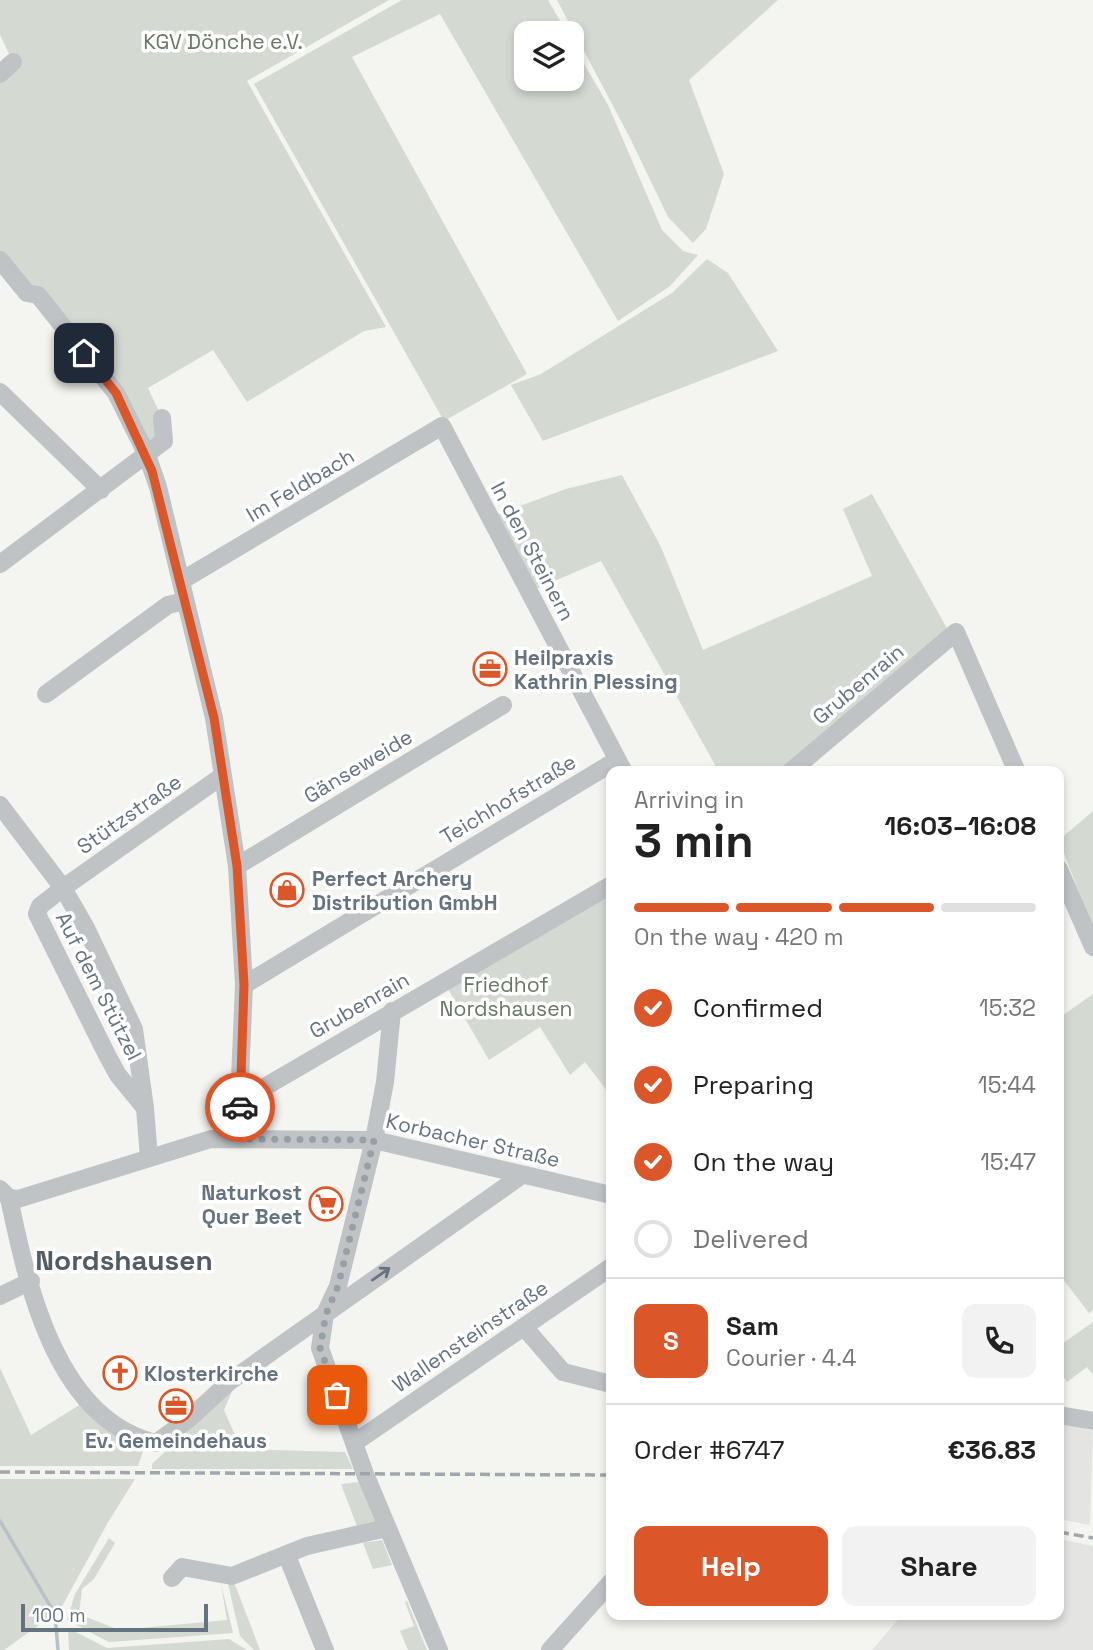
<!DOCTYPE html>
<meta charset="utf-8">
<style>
:root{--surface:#fff;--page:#f2f2f2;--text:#222;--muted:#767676;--line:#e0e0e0;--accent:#db5629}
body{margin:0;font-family:"Space Grotesk",sans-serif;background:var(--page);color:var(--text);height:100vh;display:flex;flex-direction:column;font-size:26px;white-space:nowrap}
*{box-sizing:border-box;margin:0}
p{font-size:23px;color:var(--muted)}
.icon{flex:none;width:38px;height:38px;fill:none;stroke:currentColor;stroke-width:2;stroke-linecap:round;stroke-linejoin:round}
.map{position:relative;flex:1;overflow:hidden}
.sheet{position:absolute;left:606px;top:766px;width:458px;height:854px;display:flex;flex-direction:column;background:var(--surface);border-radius:14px;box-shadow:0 4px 10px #0003}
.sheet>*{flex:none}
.controls{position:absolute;left:514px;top:21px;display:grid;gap:14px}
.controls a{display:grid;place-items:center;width:70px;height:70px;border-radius:14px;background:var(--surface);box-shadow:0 4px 10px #0003;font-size:35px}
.scale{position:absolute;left:21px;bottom:18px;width:187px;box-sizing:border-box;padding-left:7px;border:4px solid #647380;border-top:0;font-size:19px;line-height:24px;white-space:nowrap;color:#647380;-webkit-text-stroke:5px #fff;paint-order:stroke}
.pin{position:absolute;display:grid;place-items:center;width:60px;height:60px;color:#fff;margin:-30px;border-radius:14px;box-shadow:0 4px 10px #0006}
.courier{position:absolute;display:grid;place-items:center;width:70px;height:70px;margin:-35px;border:5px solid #db5629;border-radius:50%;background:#fff;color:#222;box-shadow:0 2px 9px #0007}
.headline em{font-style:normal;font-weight:700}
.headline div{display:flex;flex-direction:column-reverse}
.headline{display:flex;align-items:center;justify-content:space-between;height:119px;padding:0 28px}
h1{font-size:46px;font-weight:700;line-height:52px}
.bar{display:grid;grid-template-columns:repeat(4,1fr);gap:10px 7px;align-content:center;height:84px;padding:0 28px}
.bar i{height:9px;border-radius:5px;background:var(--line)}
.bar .selected{background:var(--accent)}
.bar p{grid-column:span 4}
.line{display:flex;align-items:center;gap:18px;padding:0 28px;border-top:2px solid var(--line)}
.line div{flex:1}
.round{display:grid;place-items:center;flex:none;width:74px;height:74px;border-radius:14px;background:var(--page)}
ol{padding:0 28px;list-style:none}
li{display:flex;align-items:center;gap:21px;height:77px}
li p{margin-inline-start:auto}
li .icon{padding:7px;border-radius:50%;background:var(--accent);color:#fff;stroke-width:4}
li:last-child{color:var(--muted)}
li i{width:38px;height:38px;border:4px solid var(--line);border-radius:50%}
.cta{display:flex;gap:14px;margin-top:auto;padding:14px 28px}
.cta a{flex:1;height:80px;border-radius:14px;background:var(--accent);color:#fff;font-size:28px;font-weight:700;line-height:80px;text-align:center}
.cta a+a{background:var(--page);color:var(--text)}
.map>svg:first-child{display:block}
</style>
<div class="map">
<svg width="1093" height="1650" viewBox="0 0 1093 1650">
<rect width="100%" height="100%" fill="#f4f4f0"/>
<!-- built -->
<g fill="#e4e5e3">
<polygon points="1059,1422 1093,1431 1090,1525 1059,1519"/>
<polygon points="1059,1539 1093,1546 1093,1650 872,1650 902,1615 1059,1615"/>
</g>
<!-- green -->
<g fill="#d4dad1">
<polygon points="0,0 389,0 247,81 386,327 364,331 247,402 213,350 148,388 162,418 164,441 147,455 116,393 0,260 0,74 13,62 0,35"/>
<polygon points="402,0 548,0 567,33 527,33 527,79 572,79 572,43 608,105 662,230 683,251 698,255 670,286 618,321 440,14 352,57 527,374 444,421 254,84"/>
<polygon points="557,0 778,0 689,80 724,174 706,229 693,243 668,217 630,138"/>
<polygon points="707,259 728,273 778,351 543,441 511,385 541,374 672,293"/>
<polygon points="622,475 661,547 703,650 872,576 843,509 872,494 948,630 780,772 719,772 601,561 529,592 490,517 566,489"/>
<polygon points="1093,811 1093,929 1059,840"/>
<polygon points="611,885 611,1096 585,1062 570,1075 540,1027 489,1060 444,982"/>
<polygon points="1093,994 1093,1310 1089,1313 1059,1274 1059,1018"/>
<polygon points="1093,1322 1093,1375 1087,1367 1067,1382 1059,1370 1059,1346"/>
<polygon points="0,1368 31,1435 81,1404 110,1430 143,1451 138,1466 0,1466"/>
<polygon points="233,1389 224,1410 241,1449 345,1452 353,1469 152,1469 152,1464"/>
<polygon points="0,1479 135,1479 107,1524 60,1610 4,1650 0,1650"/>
<polygon points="359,1482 376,1523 358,1529 341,1484"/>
<polygon points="109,1538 115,1543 94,1579 82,1589 79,1614 119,1630 227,1620 221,1584 233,1633 109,1642 67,1620 75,1594"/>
<polygon points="382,1540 392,1565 373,1569 363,1543"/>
<polygon points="234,1582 260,1650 254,1650 240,1636 228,1584"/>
<polygon points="407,1601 427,1650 408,1650 400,1631 414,1626 405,1602"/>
<polygon points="68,1628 107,1648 229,1639 247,1650 69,1650"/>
</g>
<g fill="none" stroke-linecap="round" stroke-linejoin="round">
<!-- stream -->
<polyline stroke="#b6c2c6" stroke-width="3.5" points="0,1521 55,1614 58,1650"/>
<!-- minor -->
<g stroke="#bfc3c6" stroke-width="18">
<polyline points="0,74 13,62"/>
<polyline points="0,260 27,293 38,295 116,393 147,455 158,487 214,718 237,866 244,985 239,1102 244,1139"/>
<polyline points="0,392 101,490"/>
<polyline points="0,564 164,441 162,418"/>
<polyline points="181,581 442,426 624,772"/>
<polyline points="46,694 168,605 185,601"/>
<polyline points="790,772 956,632 1017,772"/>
<polyline points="0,805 63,888 86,928 134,1029 145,1108 149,1158"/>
<polyline points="237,866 503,705"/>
<polyline points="1059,869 1093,947"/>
<polyline points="244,985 617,760"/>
<polyline points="392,1011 385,1082 374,1140 338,1286 325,1314 320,1348 365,1474 439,1650"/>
<polyline points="239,1102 611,885"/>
<polyline points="145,1108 118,1075 107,1055 37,914 40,906 63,888 222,776"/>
<polyline points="0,1189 9,1198 18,1199 211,1139 374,1140 611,1195"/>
<path d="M 9,1198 C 27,1284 56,1420 156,1443 L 189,1419 L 229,1382 L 522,1175"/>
<polyline points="0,1296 31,1281"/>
<polyline points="524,1327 563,1372 611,1384"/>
<polyline points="1059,1415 1093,1421"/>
<polyline points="354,1443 611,1267"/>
<polyline points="287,1556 325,1650"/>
<polyline points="172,1578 182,1567 232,1576 307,1546 387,1528"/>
<polyline points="550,1650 611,1582"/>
</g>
<!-- rail -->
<g stroke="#a0a6ab" stroke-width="3.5" stroke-dasharray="10 5" stroke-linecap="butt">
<polyline points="0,1472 611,1475"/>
<polyline points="1059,1532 1093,1538"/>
</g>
</g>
<!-- one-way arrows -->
<defs><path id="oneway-shaft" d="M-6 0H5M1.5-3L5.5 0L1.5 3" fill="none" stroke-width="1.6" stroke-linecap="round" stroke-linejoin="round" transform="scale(1.75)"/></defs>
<use stroke="#647380" href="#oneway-shaft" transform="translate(381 1274) rotate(-35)"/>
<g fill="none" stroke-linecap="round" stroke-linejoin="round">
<!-- done -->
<polyline stroke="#96a0a7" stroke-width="7" stroke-dasharray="0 12.6" points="240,1107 244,1139 374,1140 338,1286 326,1314 320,1348 337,1395"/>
<!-- route -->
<polyline stroke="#db5629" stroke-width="9" points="84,353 116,393 152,471 214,718 237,866 244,985 240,1107"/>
</g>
<!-- icons -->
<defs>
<symbol id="office-ring" viewBox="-11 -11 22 22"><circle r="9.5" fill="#fff" stroke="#db5629" stroke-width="1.5"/><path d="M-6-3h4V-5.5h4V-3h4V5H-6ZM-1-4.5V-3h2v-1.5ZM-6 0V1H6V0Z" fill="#db5629"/></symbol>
<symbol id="shop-ring" viewBox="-11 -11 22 22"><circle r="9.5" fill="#fff" stroke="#db5629" stroke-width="1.5"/><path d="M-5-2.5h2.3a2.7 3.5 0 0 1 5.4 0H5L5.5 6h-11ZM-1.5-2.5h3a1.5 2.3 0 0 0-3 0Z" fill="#db5629"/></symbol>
<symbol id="supermarket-ring" viewBox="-11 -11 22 22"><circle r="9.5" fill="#fff" stroke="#db5629" stroke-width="1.5"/><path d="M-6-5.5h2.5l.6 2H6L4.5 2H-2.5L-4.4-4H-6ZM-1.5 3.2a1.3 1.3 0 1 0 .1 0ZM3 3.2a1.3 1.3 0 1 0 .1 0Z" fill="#db5629"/></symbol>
<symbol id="church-ring" viewBox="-11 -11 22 22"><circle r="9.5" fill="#fff" stroke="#db5629" stroke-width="1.5"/><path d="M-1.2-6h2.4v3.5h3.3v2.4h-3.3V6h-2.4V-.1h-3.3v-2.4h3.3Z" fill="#db5629"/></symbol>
</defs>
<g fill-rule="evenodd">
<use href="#office-ring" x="471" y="650" width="38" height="38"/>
<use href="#shop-ring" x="268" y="871" width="38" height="38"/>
<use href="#supermarket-ring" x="307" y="1185" width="38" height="38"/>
<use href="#church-ring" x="101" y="1354" width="38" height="38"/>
<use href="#office-ring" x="157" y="1387" width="38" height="38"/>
</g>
<g text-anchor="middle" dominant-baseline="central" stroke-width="7" stroke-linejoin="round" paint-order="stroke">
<!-- park labels -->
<g font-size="21" fill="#667762" stroke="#fff">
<text x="223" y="41">KGV Dönche e.V.</text>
<text x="506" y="984">Friedhof<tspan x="506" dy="24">Nordshausen</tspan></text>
</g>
<!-- street labels -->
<g font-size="21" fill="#647380" stroke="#fff">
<text transform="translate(300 485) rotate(-31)">Im Feldbach</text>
<text transform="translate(533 551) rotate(62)">In den Steinern</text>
<text transform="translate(858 684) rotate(-40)">Grubenrain</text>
<text transform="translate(358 766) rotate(-31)">Gänseweide</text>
<text transform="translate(508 799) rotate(-31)">Teichhofstraße</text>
<text transform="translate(129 814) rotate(-35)">Stützstraße</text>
<text transform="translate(99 986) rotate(63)">Auf dem Stützel</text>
<text transform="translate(359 1005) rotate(-30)">Grubenrain</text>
<text transform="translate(473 1140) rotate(13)">Korbacher Straße</text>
<text transform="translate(470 1336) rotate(-34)">Wallensteinstraße</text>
</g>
<!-- poi labels -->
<g font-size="21" font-weight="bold" fill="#647380" stroke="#fff" text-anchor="start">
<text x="514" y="657">Heilpraxis<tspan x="514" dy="24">Kathrin Plessing</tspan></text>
<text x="312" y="878">Perfect Archery<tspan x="312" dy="24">Distribution GmbH</tspan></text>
<text x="302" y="1192" text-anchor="end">Naturkost<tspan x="302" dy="24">Quer Beet</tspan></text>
<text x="144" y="1373">Klosterkirche</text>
<text x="176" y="1440" text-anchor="middle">Ev. Gemeindehaus</text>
</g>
<!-- district labels -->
<g font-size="28" font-weight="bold" fill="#515c65" stroke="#fff">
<text x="124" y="1260">Nordshausen</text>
</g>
</g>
</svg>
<div class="controls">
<a><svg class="icon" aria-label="layers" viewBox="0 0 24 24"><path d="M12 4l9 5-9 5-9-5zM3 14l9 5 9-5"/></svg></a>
</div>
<div class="scale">100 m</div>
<div class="pin" style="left:337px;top:1395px;background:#ea580c"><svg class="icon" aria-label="bag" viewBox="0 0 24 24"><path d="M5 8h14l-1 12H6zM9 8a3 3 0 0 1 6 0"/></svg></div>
<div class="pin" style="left:84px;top:353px;background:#1f2937"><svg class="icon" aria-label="home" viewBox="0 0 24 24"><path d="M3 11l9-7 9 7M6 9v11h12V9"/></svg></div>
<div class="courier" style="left:240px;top:1107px"><svg class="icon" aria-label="car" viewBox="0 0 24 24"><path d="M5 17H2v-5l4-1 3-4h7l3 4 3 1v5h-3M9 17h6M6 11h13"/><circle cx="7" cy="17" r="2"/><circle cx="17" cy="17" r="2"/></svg></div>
<section class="sheet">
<div class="headline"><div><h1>3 min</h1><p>Arriving in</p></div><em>16:03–16:08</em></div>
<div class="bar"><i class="selected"></i><i class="selected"></i><i class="selected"></i><i></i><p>On the way · 420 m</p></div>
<ol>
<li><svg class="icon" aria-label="check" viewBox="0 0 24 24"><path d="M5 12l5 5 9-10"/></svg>Confirmed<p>15:32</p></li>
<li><svg class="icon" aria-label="check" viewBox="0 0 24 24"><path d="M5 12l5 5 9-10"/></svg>Preparing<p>15:44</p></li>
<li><svg class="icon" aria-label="check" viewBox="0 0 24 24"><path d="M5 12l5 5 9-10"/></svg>On the way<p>15:47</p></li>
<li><i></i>Delivered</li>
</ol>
<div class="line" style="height:126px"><b class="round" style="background:var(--accent);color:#fff">S</b><div><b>Sam</b><p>Courier · 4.4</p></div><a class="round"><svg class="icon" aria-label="phone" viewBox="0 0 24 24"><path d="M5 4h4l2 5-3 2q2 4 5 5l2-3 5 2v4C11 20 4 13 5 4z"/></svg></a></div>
<div class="line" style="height:91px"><div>Order #6747</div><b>€36.83</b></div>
<div class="cta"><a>Help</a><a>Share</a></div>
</section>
</div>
